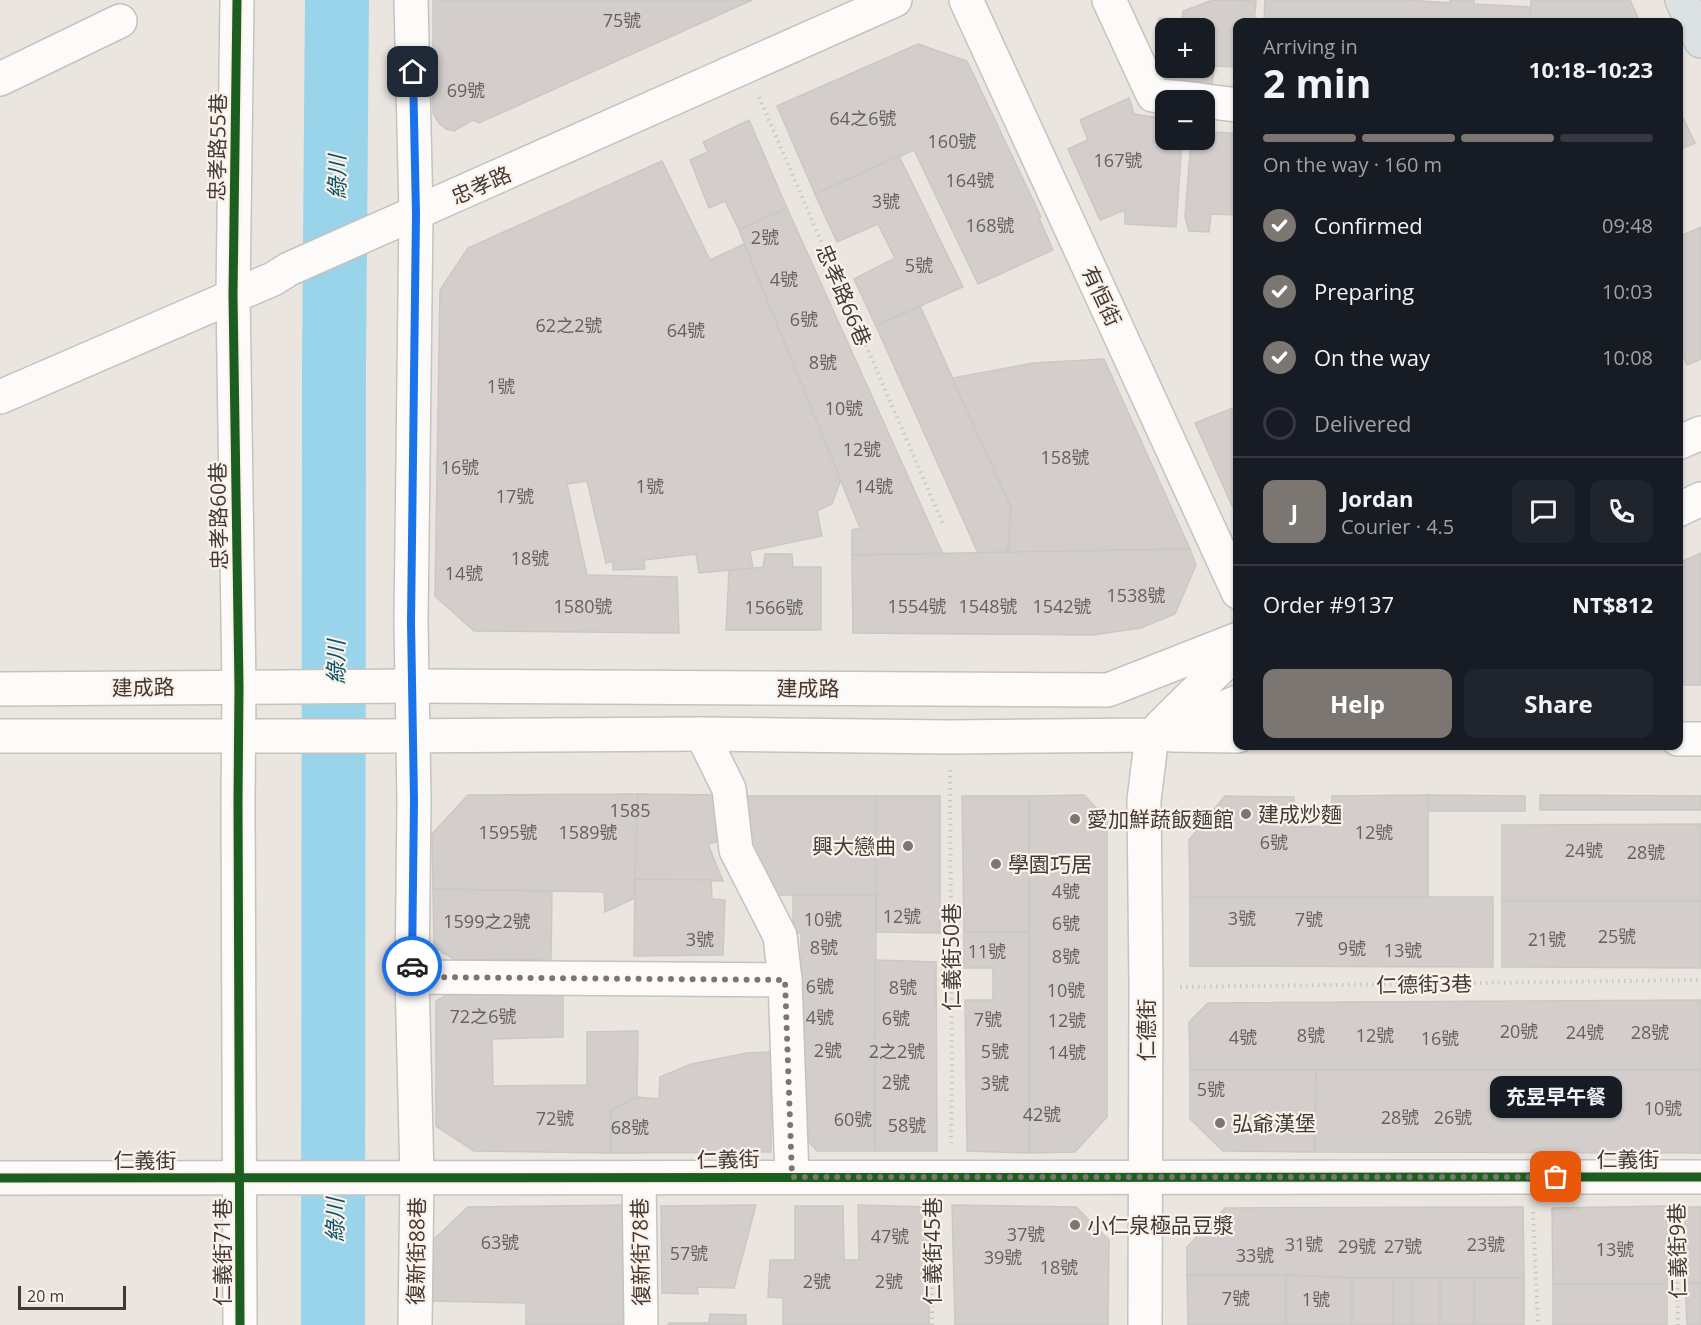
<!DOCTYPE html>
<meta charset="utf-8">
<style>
:root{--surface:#171b24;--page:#20242c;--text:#f1f3f6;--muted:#9ea1a6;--line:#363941;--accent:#7b7672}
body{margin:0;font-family:"Open Sans","Noto Sans TC",sans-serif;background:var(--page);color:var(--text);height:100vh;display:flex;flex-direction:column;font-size:22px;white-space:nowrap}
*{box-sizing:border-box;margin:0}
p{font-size:20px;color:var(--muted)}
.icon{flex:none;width:33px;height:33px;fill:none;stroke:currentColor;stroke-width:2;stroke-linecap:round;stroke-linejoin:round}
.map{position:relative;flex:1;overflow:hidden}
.sheet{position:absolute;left:1233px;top:18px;width:450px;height:732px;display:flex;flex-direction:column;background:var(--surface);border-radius:12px;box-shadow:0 2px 4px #0004}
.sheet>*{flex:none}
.buttons{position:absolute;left:1155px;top:18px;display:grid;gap:12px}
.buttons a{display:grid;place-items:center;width:60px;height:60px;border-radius:12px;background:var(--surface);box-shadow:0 2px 4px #0004;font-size:30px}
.scale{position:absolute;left:18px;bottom:15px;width:108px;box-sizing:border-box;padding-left:6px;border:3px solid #3f3a37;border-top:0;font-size:16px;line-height:21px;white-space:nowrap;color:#3f3a37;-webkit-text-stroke:4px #fcf1e9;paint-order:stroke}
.pin{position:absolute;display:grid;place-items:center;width:51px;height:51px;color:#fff;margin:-26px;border-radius:12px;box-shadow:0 3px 9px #0006}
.courier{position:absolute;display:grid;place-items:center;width:60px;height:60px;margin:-30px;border:4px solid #1a73e8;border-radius:50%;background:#fff;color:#222;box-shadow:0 2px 8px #0007}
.bubble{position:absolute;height:42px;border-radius:12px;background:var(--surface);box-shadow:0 2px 4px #0004;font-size:20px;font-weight:700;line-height:42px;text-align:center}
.overview em{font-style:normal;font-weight:700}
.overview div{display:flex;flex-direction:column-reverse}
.overview{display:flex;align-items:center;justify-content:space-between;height:102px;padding:0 30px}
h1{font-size:39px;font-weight:700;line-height:45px}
.bar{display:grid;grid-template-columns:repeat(4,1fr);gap:9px 6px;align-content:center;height:72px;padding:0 30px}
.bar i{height:8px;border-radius:4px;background:var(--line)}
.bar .on{background:var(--accent)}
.bar p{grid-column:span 4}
.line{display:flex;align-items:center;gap:15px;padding:0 30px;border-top:2px solid var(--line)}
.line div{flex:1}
.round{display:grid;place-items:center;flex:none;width:63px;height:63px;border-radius:12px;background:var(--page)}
ol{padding:0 30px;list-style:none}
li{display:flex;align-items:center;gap:18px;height:66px}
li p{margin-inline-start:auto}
li .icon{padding:6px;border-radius:50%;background:var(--accent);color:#fff;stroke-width:4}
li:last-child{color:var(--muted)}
li i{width:33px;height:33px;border:3px solid var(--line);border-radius:50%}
.primary-button{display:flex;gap:12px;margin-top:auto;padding:12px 30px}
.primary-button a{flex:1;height:69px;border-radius:12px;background:var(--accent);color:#fff;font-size:24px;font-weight:700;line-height:69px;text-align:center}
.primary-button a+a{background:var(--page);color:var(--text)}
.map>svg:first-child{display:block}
</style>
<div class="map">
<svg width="1701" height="1325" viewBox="0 0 1701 1325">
<rect width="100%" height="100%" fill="#ebe5e0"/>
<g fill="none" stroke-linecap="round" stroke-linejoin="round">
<!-- river -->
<polyline stroke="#99d4ea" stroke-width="64" points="333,1325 334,367 337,0"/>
</g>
<!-- building -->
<g fill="#d3cecb" stroke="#ccc7c3" stroke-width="1.5">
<polygon points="433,0 752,0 479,123 473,120 454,131 446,129 439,123 433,113"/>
<polygon points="1213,0 1256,1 1254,22 1238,22 1238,67 1214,66 1212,87 1170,81 1172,68 1204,68 1204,28 1166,28 1166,59 1157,58 1159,18 1182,19 1183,11"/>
<polygon points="1265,0 1408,0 1450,3 1450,0 1474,0 1474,4 1531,7 1530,22 1264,22"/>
<polygon points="1531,0 1630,0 1640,22 1530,22"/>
<polygon points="918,44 967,61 1041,217 1039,218 1053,250 978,284 914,150 815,194 777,106"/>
<polygon points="1129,98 1134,114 1166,119 1166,140 1182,140 1176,227 1125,224 1125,210 1100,220 1068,149 1088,140 1080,120"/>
<polygon points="1678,107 1695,143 1678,150"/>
<polygon points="749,120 787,208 739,230 725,201 709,208 690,160 708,152 703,142"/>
<polygon points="1204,131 1238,134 1238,215 1211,214 1209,232 1189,231 1185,217 1191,140 1204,140"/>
<polygon points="899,156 963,287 876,326 854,279 895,258 878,224 837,242 815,194"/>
<polygon points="662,161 710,260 744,244 841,479 832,504 817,511 822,536 750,551 753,568 699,573 696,554 644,560 645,569 613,570 613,561 606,563 587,481 567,484 587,575 677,577 679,633 474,631 435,596 440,290 468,248"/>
<polygon points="787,208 943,554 852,555 852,530 860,528 739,230"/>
<polygon points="1701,227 1701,359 1687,365 1678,343 1678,237"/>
<polygon points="920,306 1011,507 1008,552 978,553 876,326"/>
<polygon points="1104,359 1190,549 1008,552 1011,507 952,378 1034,363"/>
<polygon points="1238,406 1238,519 1195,423"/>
<polygon points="1190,549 1196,565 1175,614 1141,628 1093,635 853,633 852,555"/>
<polygon points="1701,553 1701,685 1678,685 1678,563"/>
<polygon points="765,554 792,554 793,567 821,567 821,630 726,630 729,571 763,567"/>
<polygon points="638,794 635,898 605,912 604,892 433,889 432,834 468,795"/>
<polygon points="638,794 722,795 726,840 708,844 723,881 635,879"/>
<polygon points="1084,795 1107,819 1107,1117 1075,1152 1029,1153 1029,796"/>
<polygon points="1428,795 1525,796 1525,811 1428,811"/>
<polygon points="1428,795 1428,897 1190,897 1189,840 1225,796 1294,797 1294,827 1332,826 1332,796"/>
<polygon points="1540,795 1701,796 1701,810 1540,810"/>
<polygon points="742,796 876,796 876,895 777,895 754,852"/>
<polygon points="876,796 940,796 940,933 876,932"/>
<polygon points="962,796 1029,796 1029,932 964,932"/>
<polygon points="1701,824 1701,901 1502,901 1502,825"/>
<polygon points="635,879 711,880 712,899 725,900 723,955 634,956"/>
<polygon points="433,889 552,891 551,959 455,960 434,947"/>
<polygon points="793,895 876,895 875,1151 817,1151 803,1136 801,933 793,933"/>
<polygon points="1190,897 1493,897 1493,967 1190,966"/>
<polygon points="1502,901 1701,901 1701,968 1502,967"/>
<polygon points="964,932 1029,932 1029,1153 967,1151 965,1000 993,1000 993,968 964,968"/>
<polygon points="875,960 936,962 937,1151 875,1151"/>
<polygon points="563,993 563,1037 492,1039 493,1086 587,1085 587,1032 638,1031 637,1097 611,1110 611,1153 474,1151 436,1126 436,1001 447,995"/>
<polygon points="1701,1000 1701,1070 1190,1070 1189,1022 1208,1003"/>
<polygon points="771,1052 771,1152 611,1153 611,1110 637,1097 659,1099 660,1077 691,1064 747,1053"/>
<polygon points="1190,1070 1316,1070 1315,1152 1223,1151 1190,1119"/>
<polygon points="1316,1070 1701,1070 1701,1153 1315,1152"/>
<polygon points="632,1205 633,1325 526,1325 526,1303 431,1301 432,1241 468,1207"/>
<polygon points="756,1205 734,1288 697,1287 698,1294 662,1293 661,1206"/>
<polygon points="858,1205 929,1207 929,1325 783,1325 783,1298 768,1297 770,1260 795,1260 795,1206 843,1206 844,1260 859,1260"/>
<polygon points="952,1205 1076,1207 1109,1240 1108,1325 955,1325"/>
<polygon points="1667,1206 1667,1284 1553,1284 1552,1208"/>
<polygon points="1523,1207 1524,1278 1352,1278 1286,1275 1187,1275 1187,1247 1225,1208"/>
<rect x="1685" y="1207" width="16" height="76"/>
<polygon points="1187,1275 1286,1275 1286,1325 1188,1325"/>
<polygon points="1286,1275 1352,1278 1352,1325 1286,1325"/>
<rect x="1352" y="1278" width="41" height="47"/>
<rect x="1393" y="1278" width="19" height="47"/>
<rect x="1412" y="1278" width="28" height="47"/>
<rect x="1440" y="1278" width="34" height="47"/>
<rect x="1474" y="1278" width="50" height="47"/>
<polygon points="1685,1283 1701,1283 1701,1325 1687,1325"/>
<rect x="1553" y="1284" width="114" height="41"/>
<polygon points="710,1314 746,1315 746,1325 668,1325 669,1323 709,1323"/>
</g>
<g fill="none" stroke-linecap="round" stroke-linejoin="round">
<defs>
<g id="minor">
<polyline points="237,0 233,295 239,687 238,801 240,1325"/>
<polyline points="411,0 416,214 411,622 414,800 412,977 417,1177 415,1325"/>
<polyline points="966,0 1238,592"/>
<polyline points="1109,0 1153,95 1199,100"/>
<polyline points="0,79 120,21"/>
<polyline points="1204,101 1238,105"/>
<polyline points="0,397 273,279 289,269 895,0"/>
<polyline points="1678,443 1701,433"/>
<polyline points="1678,510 1701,499"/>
<polyline points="0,689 413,686 1108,690 1238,639"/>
<polyline points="1160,727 1238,650"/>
<polyline points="702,734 729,789 736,850 780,936 785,980 792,1177"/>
<polyline points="1172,735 1238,736"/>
<polyline points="0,736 378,736 702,734 950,737 1152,735 1238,702"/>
<polyline points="1678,739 1701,739"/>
<polyline points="412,977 785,980"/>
<polyline points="0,1178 1701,1177"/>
<polyline points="639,1178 641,1325"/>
<polyline points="1145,1325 1146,987 1144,800 1152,735"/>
</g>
<polyline id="major" points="1682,0 1701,41"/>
</defs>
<!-- minor casing -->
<use href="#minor" stroke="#c6c2be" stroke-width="36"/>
<!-- major casing -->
<use href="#major" stroke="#c6c3c1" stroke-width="36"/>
<!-- path -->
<g stroke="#c9c7c6" stroke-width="4" stroke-dasharray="1.5 4.5" stroke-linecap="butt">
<polyline points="759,97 943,524"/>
<polyline points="950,770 952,1080 951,1143"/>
<polyline points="1180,987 1701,980"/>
<polyline points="1676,1210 1678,1325"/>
<polyline points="1533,1212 1538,1325"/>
<polyline points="932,1325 932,1212"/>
</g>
<!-- minor -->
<use href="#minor" stroke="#fcfbfa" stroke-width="33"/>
<!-- major -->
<use href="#major" stroke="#dce2e3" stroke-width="33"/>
<defs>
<g id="cycleway">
<polyline points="237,0 233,295 239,687 238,801 240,1325"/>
<polyline points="0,1178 1701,1177"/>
</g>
</defs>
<!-- cycleway casing -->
<use href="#cycleway" stroke="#fcf1e9" stroke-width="13"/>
<!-- cycleway -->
<use href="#cycleway" stroke="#1b5e20" stroke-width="9"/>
</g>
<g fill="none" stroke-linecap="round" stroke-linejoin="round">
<!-- done -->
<polyline stroke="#7b7672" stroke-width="6" stroke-dasharray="0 10.8" points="412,966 412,977 785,980 792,1177 1556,1177"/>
<!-- route -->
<polyline stroke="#1a73e8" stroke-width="8" points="412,966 414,800 411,622 416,214 413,72"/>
</g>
<!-- markers -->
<g fill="#7b7672" stroke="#fcf1e9" stroke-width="2">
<circle cx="1246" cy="814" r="6"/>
<circle cx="1075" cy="819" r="6"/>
<circle cx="908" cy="846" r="6"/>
<circle cx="996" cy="864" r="6"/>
<circle cx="1220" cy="1123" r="6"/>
<circle cx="1075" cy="1225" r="6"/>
</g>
<g text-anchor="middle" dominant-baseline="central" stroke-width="4.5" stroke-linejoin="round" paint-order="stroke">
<!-- number labels -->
<g font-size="18" fill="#66605e">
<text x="622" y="20">75號</text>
<text x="466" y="90">69號</text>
<text x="863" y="118">64之6號</text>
<text x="952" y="141">160號</text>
<text x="1118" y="160">167號</text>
<text x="970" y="180">164號</text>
<text x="886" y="201">3號</text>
<text x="990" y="225">168號</text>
<text x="765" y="237">2號</text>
<text x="919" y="265">5號</text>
<text x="784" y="279">4號</text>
<text x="804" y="319">6號</text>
<text x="569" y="325">62之2號</text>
<text x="686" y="330">64號</text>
<text x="823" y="362">8號</text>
<text x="501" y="386">1號</text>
<text x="844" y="408">10號</text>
<text x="862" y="449">12號</text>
<text x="1065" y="457">158號</text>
<text x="460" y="467">16號</text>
<text x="650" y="486">1號</text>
<text x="874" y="486">14號</text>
<text x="515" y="496">17號</text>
<text x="530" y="558">18號</text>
<text x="464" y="573">14號</text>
<text x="1136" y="595">1538號</text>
<text x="583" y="606">1580號</text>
<text x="917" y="606">1554號</text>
<text x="988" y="606">1548號</text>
<text x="1062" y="606">1542號</text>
<text x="774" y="607">1566號</text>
<text x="630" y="810">1585</text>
<text x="508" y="832">1595號</text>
<text x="588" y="832">1589號</text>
<text x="1374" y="832">12號</text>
<text x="1274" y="842">6號</text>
<text x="1584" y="850">24號</text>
<text x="1646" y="852">28號</text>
<text x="1066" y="891">4號</text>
<text x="902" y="916">12號</text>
<text x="1242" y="918">3號</text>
<text x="823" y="919">10號</text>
<text x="1309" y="919">7號</text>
<text x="487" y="921">1599之2號</text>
<text x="1066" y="923">6號</text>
<text x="1617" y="936">25號</text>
<text x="700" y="939">3號</text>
<text x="1547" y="939">21號</text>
<text x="824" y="947">8號</text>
<text x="1352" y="948">9號</text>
<text x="1403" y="950">13號</text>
<text x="987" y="951">11號</text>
<text x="1066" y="956">8號</text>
<text x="820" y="986">6號</text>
<text x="903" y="987">8號</text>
<text x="1066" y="990">10號</text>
<text x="483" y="1016">72之6號</text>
<text x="820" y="1017">4號</text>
<text x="896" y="1018">6號</text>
<text x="988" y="1019">7號</text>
<text x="1067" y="1020">12號</text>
<text x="1519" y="1031">20號</text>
<text x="1585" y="1032">24號</text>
<text x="1650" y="1032">28號</text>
<text x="1311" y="1035">8號</text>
<text x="1375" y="1035">12號</text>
<text x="1243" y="1037">4號</text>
<text x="1440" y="1038">16號</text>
<text x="828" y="1050">2號</text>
<text x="897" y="1051">2之2號</text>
<text x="995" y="1051">5號</text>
<text x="1067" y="1052">14號</text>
<text x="896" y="1082">2號</text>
<text x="995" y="1083">3號</text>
<text x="1211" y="1089">5號</text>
<text x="1663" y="1108">10號</text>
<text x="1042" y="1114">42號</text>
<text x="1400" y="1117">28號</text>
<text x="1453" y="1117">26號</text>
<text x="555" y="1118">72號</text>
<text x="853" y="1119">60號</text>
<text x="907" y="1125">58號</text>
<text x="630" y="1127">68號</text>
<text x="1026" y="1234">37號</text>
<text x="890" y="1236">47號</text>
<text x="500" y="1242">63號</text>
<text x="1304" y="1244">31號</text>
<text x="1486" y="1244">23號</text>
<text x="1357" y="1246">29號</text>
<text x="1403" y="1246">27號</text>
<text x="1615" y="1249">13號</text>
<text x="689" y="1253">57號</text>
<text x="1255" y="1255">33號</text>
<text x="1003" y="1257">39號</text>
<text x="1059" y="1267">18號</text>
<text x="817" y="1281">2號</text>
<text x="889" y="1281">2號</text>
<text x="1236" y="1298">7號</text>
<text x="1316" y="1299">1號</text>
</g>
<!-- street labels -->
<g font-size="21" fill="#3f3a37" stroke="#fcf1e9">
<text transform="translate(217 147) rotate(-89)">忠孝路55巷</text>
<text transform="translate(481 185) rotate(-24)">忠孝路</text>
<text transform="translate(844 295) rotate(67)">忠孝路66巷</text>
<text transform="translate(1102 296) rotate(65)">有恒街</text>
<text transform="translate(218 516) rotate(-91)">忠孝路60巷</text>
<text transform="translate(143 687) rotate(-1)">建成路</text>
<text x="808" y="688">建成路</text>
<text transform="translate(951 957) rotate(-90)">仁義街50巷</text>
<text transform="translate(1424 984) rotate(-1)">仁德街3巷</text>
<text transform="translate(1146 1030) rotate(-90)">仁德街</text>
<text transform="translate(728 1159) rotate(-1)">仁義街</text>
<text x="1628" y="1159">仁義街</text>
<text x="145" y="1160">仁義街</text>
<text transform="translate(416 1251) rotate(-89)">復新街88巷</text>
<text transform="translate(932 1251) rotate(-90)">仁義街45巷</text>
<text transform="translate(1677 1251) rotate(-91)">仁義街9巷</text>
<text transform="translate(222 1252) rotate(-90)">仁義街71巷</text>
<text transform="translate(640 1252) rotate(-91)">復新街78巷</text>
</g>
<!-- poi labels -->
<g font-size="21" fill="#3f3a37" stroke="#fcf1e9" text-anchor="start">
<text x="1258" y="814">建成炒麵</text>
<text x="1087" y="819">愛加鮮蔬飯麵館</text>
<text x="896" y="846" text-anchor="end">興大戀曲</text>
<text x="1008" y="864">學園巧居</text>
<text x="1232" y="1123">弘爺漢堡</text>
<text x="1087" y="1225">小仁泉極品豆漿</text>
</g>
<!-- water labels -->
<g font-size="22" font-style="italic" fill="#08546b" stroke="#fcf1e9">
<text transform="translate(336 177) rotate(-90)">綠川</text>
<text transform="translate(335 662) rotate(-90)">綠川</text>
<text transform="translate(334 1220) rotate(-90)">綠川</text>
</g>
</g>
</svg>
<div class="buttons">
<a>+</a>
<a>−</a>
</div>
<div class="scale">20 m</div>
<div class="pin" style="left:1556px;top:1177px;background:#ea580c"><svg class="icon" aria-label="bag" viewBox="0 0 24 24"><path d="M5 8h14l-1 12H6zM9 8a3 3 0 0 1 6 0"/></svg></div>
<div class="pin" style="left:413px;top:72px;background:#1f2937"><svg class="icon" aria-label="home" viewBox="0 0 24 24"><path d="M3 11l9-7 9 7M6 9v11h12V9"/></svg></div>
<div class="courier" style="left:412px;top:966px"><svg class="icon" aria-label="car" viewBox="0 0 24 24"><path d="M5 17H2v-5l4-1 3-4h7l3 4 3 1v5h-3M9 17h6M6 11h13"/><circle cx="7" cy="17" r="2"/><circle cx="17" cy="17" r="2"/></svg></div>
<div class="bubble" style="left:1490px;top:1076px;width:132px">充昱早午餐</div>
<section class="sheet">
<div class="overview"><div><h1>2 min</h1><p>Arriving in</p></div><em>10:18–10:23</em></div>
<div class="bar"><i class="on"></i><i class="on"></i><i class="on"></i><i></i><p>On the way · 160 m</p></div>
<ol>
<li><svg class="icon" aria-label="check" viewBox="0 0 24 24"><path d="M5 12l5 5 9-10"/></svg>Confirmed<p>09:48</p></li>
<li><svg class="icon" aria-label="check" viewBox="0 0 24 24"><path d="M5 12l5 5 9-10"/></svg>Preparing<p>10:03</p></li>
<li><svg class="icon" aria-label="check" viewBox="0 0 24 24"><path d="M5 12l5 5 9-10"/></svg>On the way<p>10:08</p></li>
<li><i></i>Delivered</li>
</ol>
<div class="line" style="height:108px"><b class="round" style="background:var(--accent);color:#fff">J</b><div><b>Jordan</b><p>Courier · 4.5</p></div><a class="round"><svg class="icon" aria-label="chat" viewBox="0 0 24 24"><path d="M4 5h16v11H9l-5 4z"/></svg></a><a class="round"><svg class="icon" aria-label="phone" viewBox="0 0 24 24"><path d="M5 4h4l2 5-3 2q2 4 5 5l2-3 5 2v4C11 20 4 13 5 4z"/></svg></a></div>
<div class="line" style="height:78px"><div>Order #9137</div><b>NT$812</b></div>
<div class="primary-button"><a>Help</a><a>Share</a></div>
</section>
</div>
